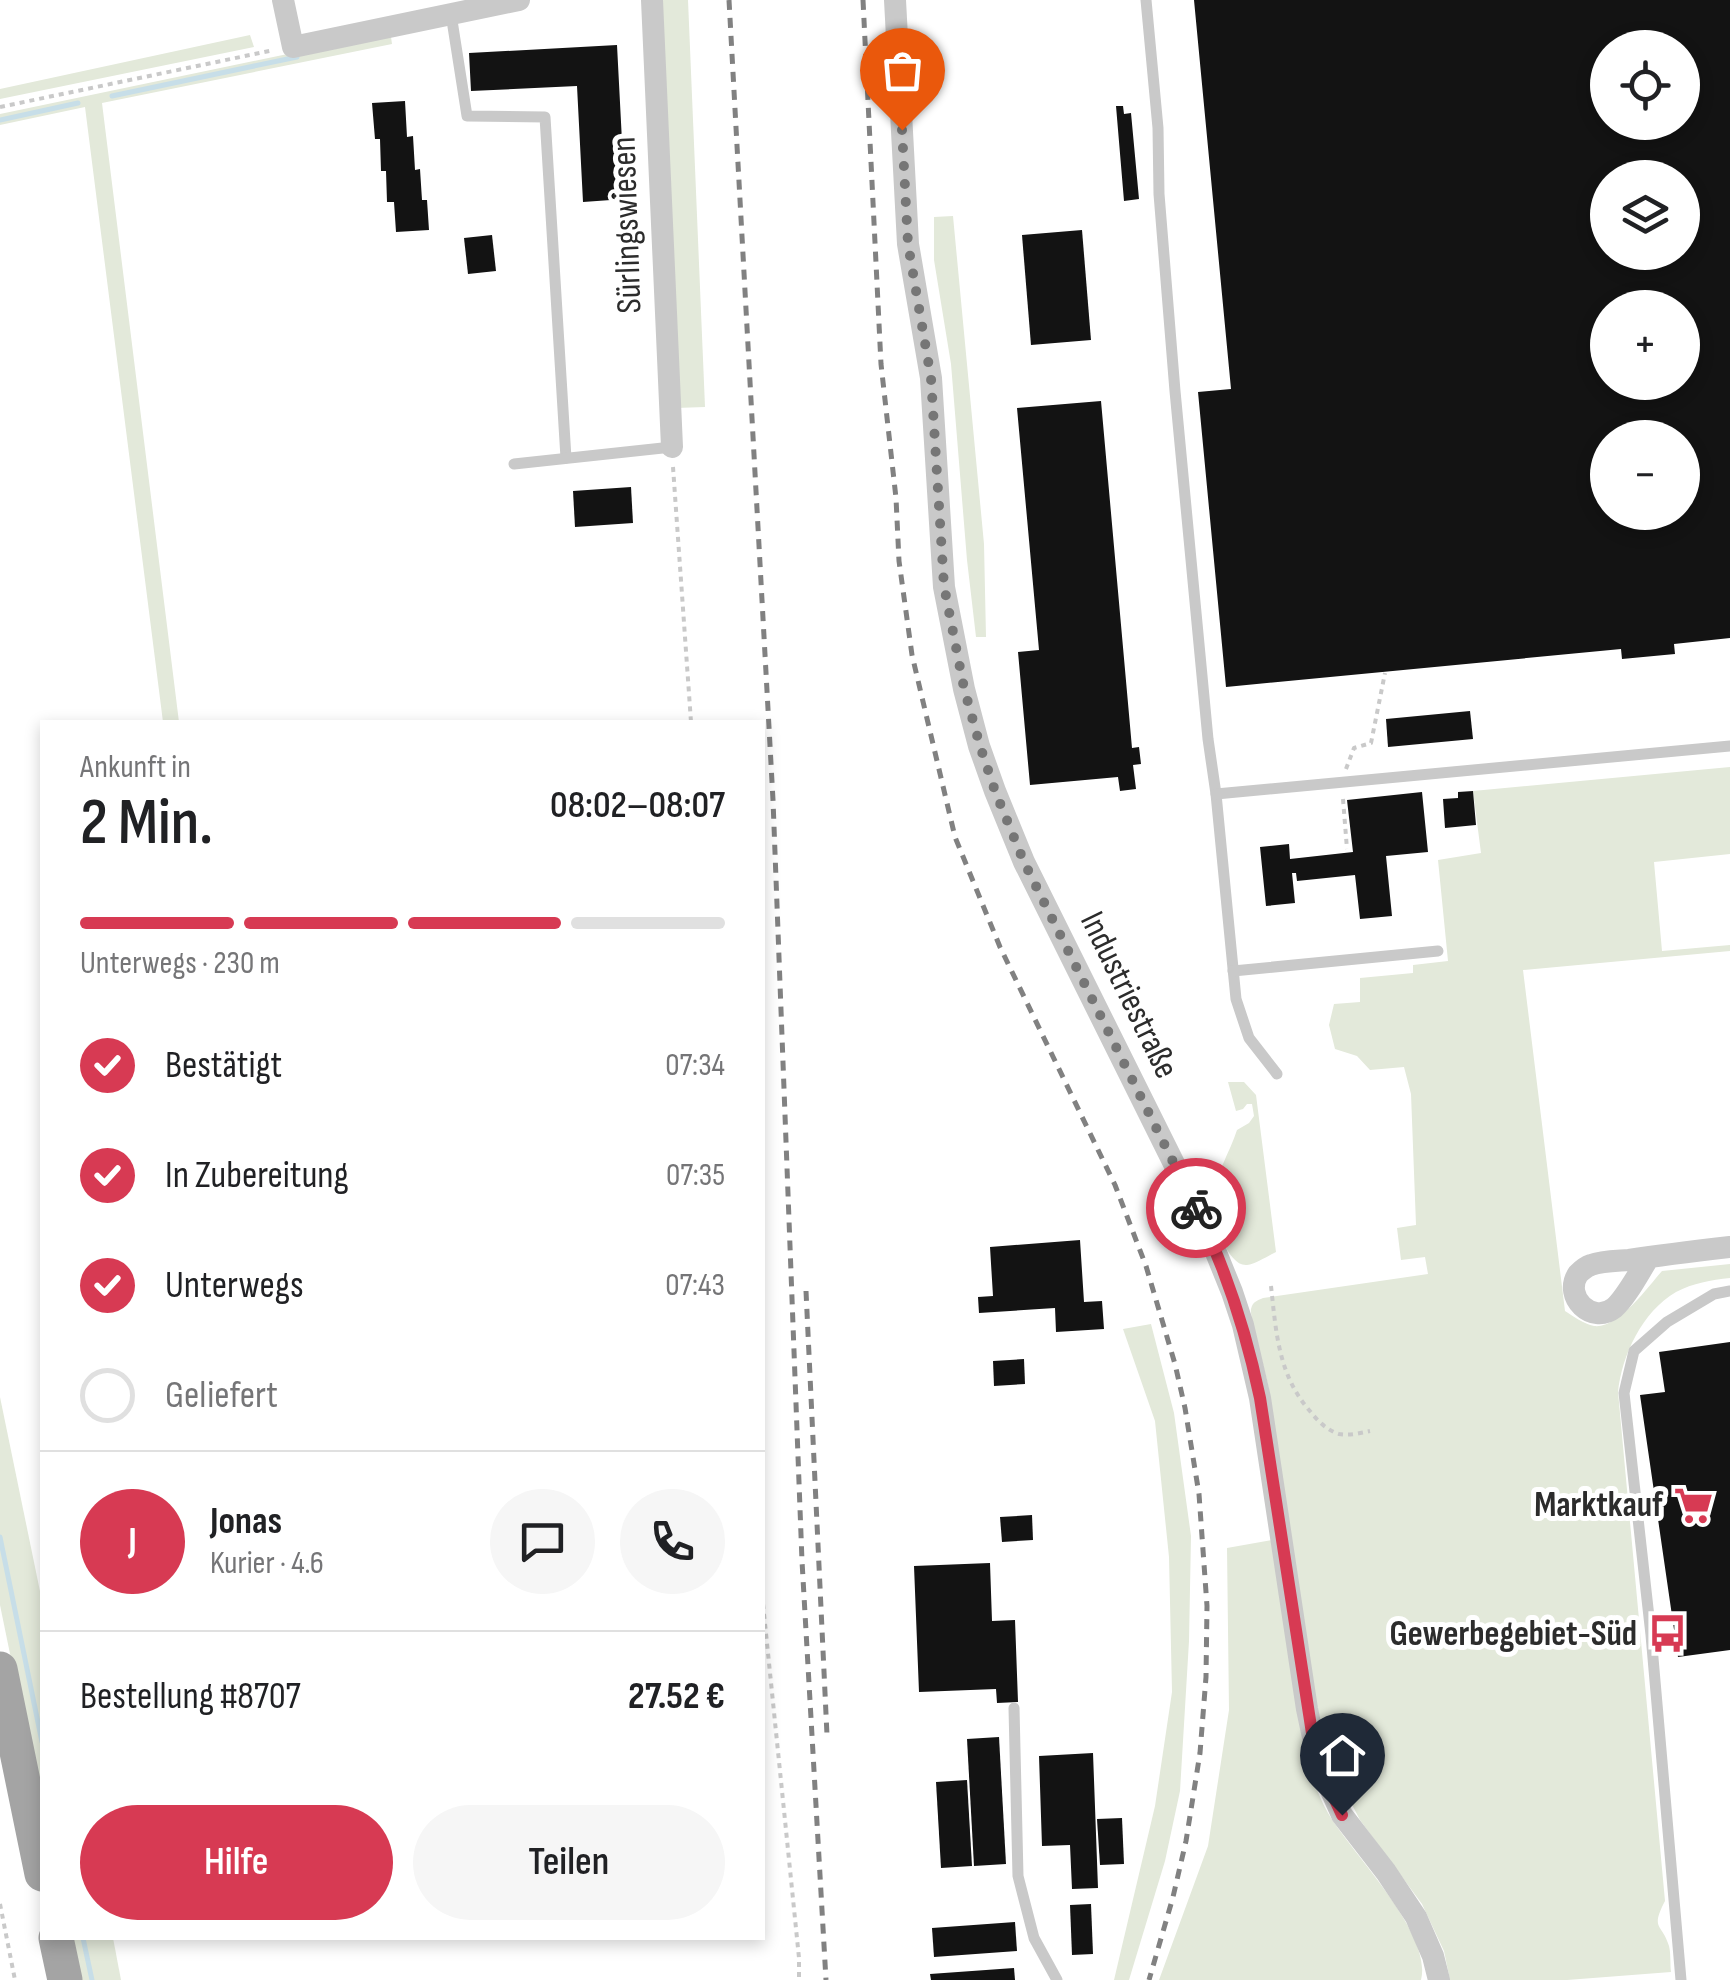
<!DOCTYPE html>
<html lang="de">
<meta charset="utf-8">
<style>
:root{--surface:#fff;--page:#f6f6f6;--text:#202124;--muted:#757577;--line:#e0e0e0;--accent:#d73a53}
body{margin:0;font-family:"Sofia Sans Condensed",sans-serif;background:var(--page);color:var(--text);height:100vh;display:flex;flex-direction:column;font-size:38px;white-space:nowrap}
*{box-sizing:border-box;margin:0}
p{font-size:32px;color:var(--muted)}
.icon{flex:none;width:55px;height:55px;fill:none;stroke:currentColor;stroke-width:2;stroke-linecap:round;stroke-linejoin:round}
.map{position:relative;flex:1;overflow:hidden}
.panel{position:absolute;left:40px;top:720px;width:725px;height:1220px;display:flex;flex-direction:column;background:var(--surface);border-radius:0px;box-shadow:0 5px 15px #0003}
.panel>*{flex:none}
.controls{position:absolute;left:1590px;top:30px;display:grid;gap:20px}
.controls a{display:grid;place-items:center;width:110px;height:110px;border-radius:50%;background:var(--surface);box-shadow:0 5px 15px #0003;font-size:50px}
.pin{position:absolute;display:grid;place-items:center;width:85px;height:85px;color:#fff;margin:-102px -42px;border-radius:50% 50% 50% 0;rotate:-45deg;box-shadow:0 0 10px #0007}
.pin .icon{rotate:45deg}
.courier{position:absolute;display:grid;place-items:center;width:100px;height:100px;margin:-50px;border:8px solid #d73a53;border-radius:50%;background:#fff;color:#222;box-shadow:0 2px 12px #0007}
.summary em{font-style:normal;font-weight:600}
.summary div{display:flex;flex-direction:column-reverse}
.summary{display:flex;align-items:center;justify-content:space-between;height:170px;padding:0 40px}
h1{font-size:65px;font-weight:600;line-height:75px}
.bar{display:grid;grid-template-columns:repeat(4,1fr);gap:15px 10px;align-content:center;height:120px;padding:0 40px}
.bar i{height:12px;border-radius:8px;background:var(--line)}
.bar .selected{background:var(--accent)}
.bar p{grid-column:span 4}
.line{display:flex;align-items:center;gap:25px;padding:0 40px;border-top:2px solid var(--line)}
.line div{flex:1}
.round{display:grid;place-items:center;flex:none;width:105px;height:105px;border-radius:52px;background:var(--page)}
ol{padding:0 40px;list-style:none}
li{display:flex;align-items:center;gap:30px;height:110px}
li p{margin-inline-start:auto}
li .icon{padding:10px;border-radius:50%;background:var(--accent);color:#fff;stroke-width:4}
li:last-child{color:var(--muted)}
li i{width:55px;height:55px;border:5px solid var(--line);border-radius:50%}
.primary-button{display:flex;gap:20px;margin-top:auto;padding:20px 40px}
.primary-button a{flex:1;height:115px;border-radius:60px;background:var(--accent);color:#fff;font-size:40px;font-weight:600;line-height:115px;text-align:center}
.primary-button a+a{background:var(--page);color:var(--text)}
.map>svg:first-child{display:block}
</style>
<div class="map">
<svg width="1730" height="1980" viewBox="0 0 1730 1980">
<rect width="100%" height="100%" fill="#fff"/>
<!-- green -->
<g fill="#e3e9da">
<polygon points="659,0 688,0 705,407 676,408"/>
<polygon points="250,35 254,47 0,99 0,89"/>
<polygon points="374,36 391,37 392,44 102,103 179,722 163,722 85,107 0,125 0,114"/>
<polygon points="953,216 984,544 986,637 976,637 967,560 951,364 934,260 934,217"/>
<path d="M 1730,767 L 1730,854 L 1654,862 L 1662,951 L 1730,945 L 1730,951 L 1523,970 L 1565,1311 C 1573,1316 1584,1324 1594,1326 C 1618,1329 1647,1288 1662,1271 L 1730,1264 L 1730,1278 C 1711,1280 1693,1283 1676,1292 C 1642,1312 1622,1355 1618,1392 L 1665,1901 C 1650,1930 1662,1923 1669,1946 C 1671,1954 1670,1964 1671,1972 L 1567,1980 L 1450,1980 L 1444,1951 L 1422,1904 L 1360,1820 L 1333,1768 L 1315,1699 L 1268,1385 C 1266,1373 1249,1315 1251,1309 C 1253,1301 1257,1301 1263,1298 L 1428,1274 L 1425,1257 L 1401,1260 L 1397,1228 L 1416,1225 L 1411,1094 L 1404,1067 L 1370,1070 L 1357,1056 L 1335,1049 L 1329,1025 L 1334,1004 L 1360,1002 L 1360,978 L 1413,973 L 1413,965 L 1448,961 L 1438,860 L 1481,853 L 1473,791 Z"/>
<path d="M 1228,1082 L 1244,1082 L 1256,1095 L 1276,1252 C 1267,1256 1256,1264 1247,1265 C 1227,1267 1211,1215 1213,1198 C 1215,1175 1230,1152 1237,1130 L 1249,1123 L 1254,1116 L 1252,1104 L 1247,1104 L 1243,1109 L 1236,1111 Z"/>
<polygon points="1151,1324 1174,1413 1191,1536 1189,1641 1180,1791 1165,1861 1129,1980 1114,1980 1155,1806 1172,1692 1169,1557 1155,1421 1123,1329"/>
<polygon points="0,1397 42,1601 42,1810 0,1605"/>
<path d="M 1272,1540 L 1304,1747 C 1310,1770 1316,1792 1328,1813 C 1351,1853 1433,1933 1421,1980 L 1159,1980 L 1208,1846 L 1229,1710 L 1227,1548 Z"/>
<polygon points="69,1938 113,1938 121,1980 78,1980"/>
</g>
<g fill="none" stroke-linecap="round" stroke-linejoin="round">
<!-- stream -->
<g stroke="#c7dee8" stroke-width="5">
<polyline points="112,96 297,57"/>
<polyline points="0,120 78,103"/>
<polyline points="0,1537 42,1742"/>
<polyline points="83,1938 92,1980"/>
</g>
</g>
<!-- building -->
<g fill="#131313" fill-rule="evenodd">
<path d="M 1194,0 L 1730,0 L 1730,638 L 1674,644 L 1675,654 L 1622,659 L 1621,649 L 1226,687 L 1198,392 L 1231,389 ZM 1608,48 L 1682,48 L 1682,122 L 1608,122 ZM 1608,178 L 1682,178 L 1682,252 L 1608,252 ZM 1608,308 L 1682,308 L 1682,382 L 1608,382 ZM 1608,438 L 1682,438 L 1682,512 L 1608,512 Z"/>
<polygon points="617,45 625,199 583,202 577,86 471,91 469,53"/>
<polygon points="405,101 407,137 413,136 415,170 420,169 422,200 427,200 429,230 396,232 394,202 387,202 386,171 381,171 380,139 375,139 372,103"/>
<polygon points="1116,106 1123,106 1124,114 1131,113 1139,199 1124,201"/>
<polygon points="1082,230 1091,340 1031,345 1022,235"/>
<polygon points="492,235 496,271 468,274 464,238"/>
<polygon points="1101,401 1132,748 1139,747 1141,764 1133,765 1136,789 1120,791 1118,777 1030,785 1018,652 1039,650 1017,408"/>
<polygon points="631,487 633,523 575,527 573,491"/>
<polygon points="1470,711 1473,739 1388,747 1386,719"/>
<polygon points="1473,791 1476,825 1445,828 1443,799 1458,798 1458,792"/>
<polygon points="1422,792 1428,852 1386,856 1392,916 1360,919 1355,875 1297,881 1296,873 1292,873 1295,903 1266,906 1260,847 1289,844 1290,859 1353,852 1347,800"/>
<polygon points="1080,1240 1084,1302 1102,1301 1104,1329 1056,1332 1055,1308 979,1313 978,1297 993,1296 990,1247"/>
<polygon points="1730,1342 1730,1650 1678,1657 1640,1395 1665,1392 1659,1352"/>
<polygon points="1024,1359 1025,1384 994,1386 993,1361"/>
<polygon points="1032,1515 1033,1540 1002,1542 1000,1517"/>
<polygon points="990,1563 992,1621 1015,1620 1018,1702 997,1703 996,1689 919,1692 914,1566"/>
<polygon points="999,1737 1006,1864 974,1866 967,1739"/>
<polygon points="1093,1753 1098,1888 1072,1889 1070,1845 1042,1846 1039,1756"/>
<polygon points="967,1780 972,1866 941,1868 936,1782"/>
<polygon points="1122,1818 1124,1864 1100,1865 1097,1819"/>
<polygon points="1091,1904 1093,1954 1072,1955 1070,1905"/>
<polygon points="1015,1922 1017,1951 934,1957 932,1928"/>
<polygon points="1014,1968 1015,1980 931,1980 930,1974"/>
</g>
<g fill="none" stroke-linecap="round" stroke-linejoin="round">
<!-- path -->
<g stroke="#c9c9c9" stroke-width="4" stroke-dasharray="5 5" stroke-linecap="butt">
<polyline points="0,107 274,50"/>
<polyline points="673,467 691,722"/>
<polyline points="1346,769 1354,748 1371,743 1385,673"/>
<polyline points="1343,799 1347,849"/>
<path d="M 1271,1286 C 1276,1331 1278,1374 1309,1410 C 1317,1420 1326,1430 1339,1434 C 1349,1436 1360,1433 1370,1431"/>
<polyline points="762,1594 799,1958 799,1980"/>
<polyline points="0,1904 15,1980"/>
</g>
<!-- lane -->
<g stroke="#c9c9c9" stroke-width="11">
<polyline points="1146,0 1158,128 1159,194 1175,391 1208,739 1216,794 1236,999 1249,1038 1277,1074"/>
<polyline points="451,14 467,116 545,117 566,458"/>
<polyline points="514,464 672,447"/>
<polyline points="1216,794 1730,746"/>
<polyline points="1233,971 1438,951"/>
<polyline points="1014,1708 1018,1876 1034,1938 1057,1980"/>
<polyline points="1681,1980 1651,1635 1624,1393 1634,1351 1667,1322 1714,1294 1730,1291"/>
</g>
<!-- street -->
<g stroke="#c9c9c9" stroke-width="22">
<polyline points="283,0 293,47 519,0"/>
<polyline points="652,0 672,447"/>
<polyline points="895,0 908,244 931,378 944,587 964,689 979,746 995,791 1024,862 1206,1228 1232,1292 1243,1325 1260,1398 1307,1709 1318,1761 1342,1815 1386,1872 1416,1917 1433,1956 1439,1980"/>
<path d="M 1649,1257 C 1640,1271 1626,1298 1614,1308 C 1592,1325 1563,1297 1578,1274 C 1582,1270 1585,1267 1591,1265 C 1602,1261 1617,1261 1629,1260 C 1663,1255 1696,1251 1730,1247"/>
</g>
<!-- primary -->
<g stroke="#a4a4a4" stroke-width="35">
<polyline points="0,1669 42,1874"/>
<polyline points="56,1938 65,1980"/>
</g>
<!-- rail -->
<g stroke="#818181" stroke-width="5" stroke-dasharray="10 8" stroke-linecap="butt">
<polyline points="729,0 773,800 802,1561 826,1980"/>
<polyline points="863,0 881,364 896,498 899,561 912,655 955,837 1000,947 1115,1185 1146,1266 1175,1364 1185,1408 1199,1494 1207,1606 1206,1677 1200,1753 1186,1841 1173,1897 1149,1980"/>
<polyline points="806,1291 827,1735"/>
</g>
</g>
<g fill="none" stroke-linecap="round" stroke-linejoin="round">
<!-- done -->
<polyline stroke="#767676" stroke-width="10" stroke-dasharray="0 18" points="902,130 908,244 931,378 944,586 964,688 980,746 995,791 1024,862 1196,1208"/>
<!-- route -->
<path stroke="#d73a53" stroke-width="12" d="M 1196,1208 C 1226,1269 1246,1331 1260,1398 L 1314,1746 L 1324,1776 L 1342,1815"/>
</g>
<!-- icons -->
<defs>
<symbol id="supermarket-bare" viewBox="-9 -9 18 18"><path d="M-6-5.5h2.5l.6 2H6L4.5 2H-2.5L-4.4-4H-6ZM-1.5 3.2a1.3 1.3 0 1 0 .1 0ZM3 3.2a1.3 1.3 0 1 0 .1 0Z" fill="#d73a53" stroke="#fff" stroke-width="2.5" paint-order="stroke"/></symbol>
<symbol id="bus-bare" viewBox="-9 -9 18 18"><path d="M-5-6H5V4H4V6H2V4H-2V6H-4V4H-5ZM-3.5-4V0h7V-4ZM-3.5 1.2v1.5H-2V1.2ZM2 1.2v1.5H3.5V1.2Z" fill="#d73a53" stroke="#fff" stroke-width="2.5" paint-order="stroke"/></symbol>
</defs>
<g fill-rule="evenodd">
<use href="#supermarket-bare" x="1666" y="1478" width="55" height="55"/>
<use href="#bus-bare" x="1640" y="1606" width="55" height="55"/>
</g>
<g text-anchor="middle" dominant-baseline="central" stroke-width="10" stroke-linejoin="round" paint-order="stroke">
<!-- street labels -->
<g font-size="35" fill="#2c2c2c" stroke="#fff">
<text transform="translate(627 225) rotate(-92)">Sürlingswiesen</text>
<text transform="translate(1129 995) rotate(64)">Industriestraße</text>
</g>
<!-- poi labels -->
<g font-size="35" font-weight="bold" fill="#2c2c2c" stroke="#fff" text-anchor="end">
<text x="1663" y="1505">Marktkauf</text>
<text x="1637" y="1634">Gewerbegebiet-Süd</text>
</g>
</g>
</svg>
<div class="controls">
<a><svg class="icon" aria-label="locate" viewBox="0 0 24 24"><circle cx="12" cy="12" r="6"/><path d="M12 2v4M12 18v4M2 12h4M18 12h4"/></svg></a>
<a><svg class="icon" aria-label="layers" viewBox="0 0 24 24"><path d="M12 4l9 5-9 5-9-5zM3 14l9 5 9-5"/></svg></a>
<a>+</a>
<a>−</a>
</div>
<div class="pin" style="left:902px;top:130px;background:#ea580c"><svg class="icon" aria-label="bag" viewBox="0 0 24 24"><path d="M5 8h14l-1 12H6zM9 8a3 3 0 0 1 6 0"/></svg></div>
<div class="pin" style="left:1342px;top:1815px;background:#1f2937"><svg class="icon" aria-label="home" viewBox="0 0 24 24"><path d="M3 11l9-7 9 7M6 9v11h12V9"/></svg></div>
<div class="courier" style="left:1196px;top:1208px"><svg class="icon" aria-label="bike" viewBox="0 0 24 24"><circle cx="6" cy="16" r="4"/><circle cx="18" cy="16" r="4"/><path d="M6 16l4-8h5l3 8M10 8l3 8H6M13 5h3"/></svg></div>
<section class="panel">
<div class="summary"><div><h1>2 Min.</h1><p>Ankunft in</p></div><em>08:02–08:07</em></div>
<div class="bar"><i class="selected"></i><i class="selected"></i><i class="selected"></i><i></i><p>Unterwegs · 230 m</p></div>
<ol>
<li><svg class="icon" aria-label="check" viewBox="0 0 24 24"><path d="M5 12l5 5 9-10"/></svg>Bestätigt<p>07:34</p></li>
<li><svg class="icon" aria-label="check" viewBox="0 0 24 24"><path d="M5 12l5 5 9-10"/></svg>In Zubereitung<p>07:35</p></li>
<li><svg class="icon" aria-label="check" viewBox="0 0 24 24"><path d="M5 12l5 5 9-10"/></svg>Unterwegs<p>07:43</p></li>
<li><i></i>Geliefert</li>
</ol>
<div class="line" style="height:180px"><b class="round" style="background:var(--accent);color:#fff">J</b><div><b>Jonas</b><p>Kurier · 4.6</p></div><a class="round"><svg class="icon" aria-label="chat" viewBox="0 0 24 24"><path d="M4 5h16v11H9l-5 4z"/></svg></a><a class="round"><svg class="icon" aria-label="phone" viewBox="0 0 24 24"><path d="M5 4h4l2 5-3 2q2 4 5 5l2-3 5 2v4C11 20 4 13 5 4z"/></svg></a></div>
<div class="line" style="height:130px"><div>Bestellung #8707</div><b>27.52 €</b></div>
<div class="primary-button"><a>Hilfe</a><a>Teilen</a></div>
</section>
</div>
